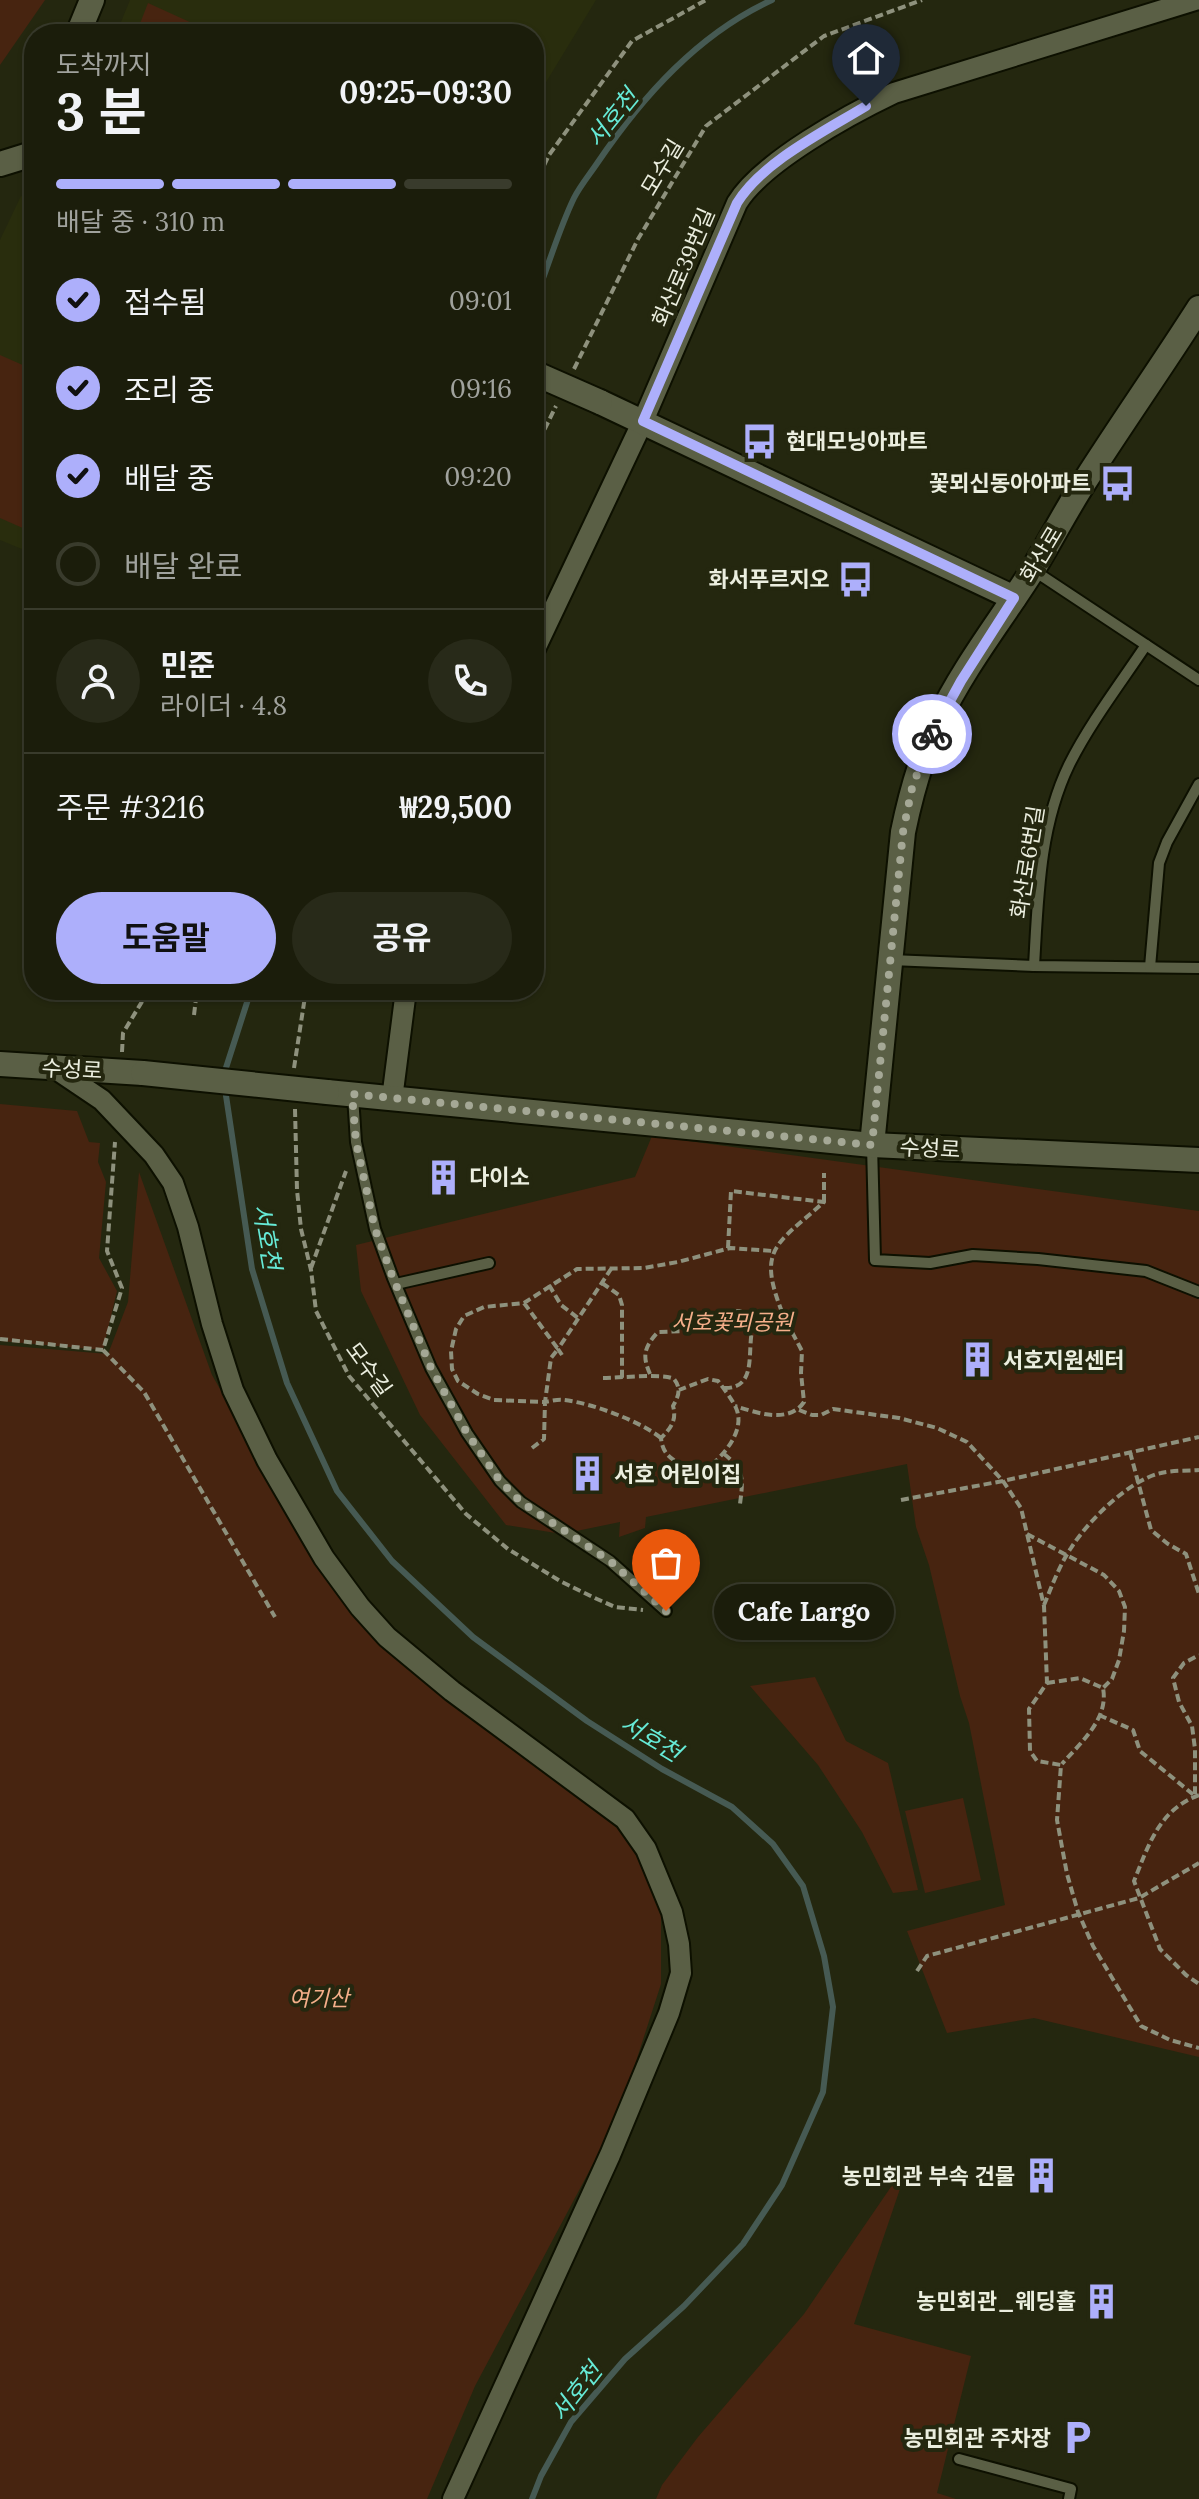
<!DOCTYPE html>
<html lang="ko">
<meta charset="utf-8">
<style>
:root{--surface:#1b1d0b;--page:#282a19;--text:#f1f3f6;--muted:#a0a29d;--line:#393b2c;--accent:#adaffb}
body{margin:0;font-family:Lora,"Noto Sans KR",serif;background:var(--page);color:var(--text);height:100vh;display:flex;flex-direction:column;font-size:30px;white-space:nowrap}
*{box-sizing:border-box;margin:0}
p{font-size:26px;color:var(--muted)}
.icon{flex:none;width:44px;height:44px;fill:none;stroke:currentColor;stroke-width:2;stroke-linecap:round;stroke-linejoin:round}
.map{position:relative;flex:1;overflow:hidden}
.details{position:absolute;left:24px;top:24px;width:520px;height:976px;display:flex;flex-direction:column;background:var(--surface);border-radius:32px;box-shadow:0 2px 6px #0004,0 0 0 2px var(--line)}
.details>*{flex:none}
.pin{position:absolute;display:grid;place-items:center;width:68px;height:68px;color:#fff;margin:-82px -34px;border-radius:50% 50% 50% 0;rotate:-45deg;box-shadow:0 0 8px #0007}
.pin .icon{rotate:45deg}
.courier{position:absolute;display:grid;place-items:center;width:80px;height:80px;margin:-40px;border:6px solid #adaffb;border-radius:50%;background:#fff;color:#222;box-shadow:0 2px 10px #0007}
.bubble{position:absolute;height:56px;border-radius:28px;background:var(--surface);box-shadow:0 2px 6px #0004,0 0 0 2px var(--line);font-size:26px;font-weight:700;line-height:56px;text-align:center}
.headline em{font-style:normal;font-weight:700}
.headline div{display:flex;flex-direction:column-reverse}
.headline{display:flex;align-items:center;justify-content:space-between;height:136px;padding:0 32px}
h1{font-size:52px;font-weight:700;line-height:60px}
.bar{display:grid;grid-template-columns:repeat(4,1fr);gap:12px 8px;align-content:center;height:96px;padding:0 32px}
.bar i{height:10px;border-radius:6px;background:var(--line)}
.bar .active{background:var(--accent)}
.bar p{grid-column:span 4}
.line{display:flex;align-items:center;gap:20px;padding:0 32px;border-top:2px solid var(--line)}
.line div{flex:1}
.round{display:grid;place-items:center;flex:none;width:84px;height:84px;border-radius:42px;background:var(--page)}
ol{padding:0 32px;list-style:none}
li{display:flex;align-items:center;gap:24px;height:88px}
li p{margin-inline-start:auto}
li .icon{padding:8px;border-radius:50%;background:var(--accent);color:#111;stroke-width:4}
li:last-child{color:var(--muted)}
li i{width:44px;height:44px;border:4px solid var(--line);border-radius:50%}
.cta{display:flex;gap:16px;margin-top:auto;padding:16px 32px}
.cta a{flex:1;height:92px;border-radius:48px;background:var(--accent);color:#111;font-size:32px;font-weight:700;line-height:92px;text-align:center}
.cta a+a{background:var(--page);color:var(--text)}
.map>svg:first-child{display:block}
</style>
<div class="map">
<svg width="1199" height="2499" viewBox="0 0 1199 2499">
<rect width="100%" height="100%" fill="#24270f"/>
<!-- built -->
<g fill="#292d0d">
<polygon points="130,0 596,0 534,102 534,34 116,34"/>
<polygon points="21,196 34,201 34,554 0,540 0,240"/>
</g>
<!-- green -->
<g fill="#472410">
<polygon points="0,0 45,0 0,65"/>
<polygon points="148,3 216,34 136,34"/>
<polygon points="0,355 34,370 34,533 0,518"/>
<polygon points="0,1104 77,1111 89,1142 100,1143 98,1162 106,1182 99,1258 117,1291 103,1350 0,1341"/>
<polygon points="652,1136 1199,1211 1199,2057 1034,2018 947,2033 907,1931 1005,1905 969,1723 960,1696 929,1565 916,1527 907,1464 646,1517 645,1528 619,1537 620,1522 562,1534 506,1525 420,1415 361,1291 356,1245 635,1177"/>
<polygon points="139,1172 212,1375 337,1594 421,1678 595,1806 630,1839 661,1914 661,1984 618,2117 475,2386 427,2499 0,2499 0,1345 108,1354 128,1302"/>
<polygon points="815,1677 846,1741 888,1763 918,1890 893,1893 862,1832 818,1765 750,1686"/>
<polygon points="963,1798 981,1880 925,1893 905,1811"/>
<polygon points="895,2181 902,2183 854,2324 971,2356 937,2493 956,2499 656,2499 662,2485 698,2437 804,2314"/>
</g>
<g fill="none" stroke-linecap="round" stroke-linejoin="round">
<!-- stream -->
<g stroke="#465a53" stroke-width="6">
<path d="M 534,302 C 548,268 558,231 574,198 C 580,186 590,174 598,162 C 643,96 698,34 772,0"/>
<polyline points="224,1074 251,990"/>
<polyline points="225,1089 252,1269 287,1383 337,1491 392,1561 473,1637 587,1721 662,1769 732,1807 773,1844 803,1886 824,1956 833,2007 823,2092 782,2185 743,2244 684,2306 625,2359 571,2422 541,2476 532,2499"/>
</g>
<defs>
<g id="service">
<polyline points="1033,570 1199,680"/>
<polyline points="891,960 1034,966 1199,968"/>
<path d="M 1034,966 C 1038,898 1039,827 1069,765 C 1090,723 1120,684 1146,645"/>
<polyline points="1150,967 1159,863 1167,842 1199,784"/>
<polyline points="353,1096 356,1142 375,1229 393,1278 431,1368 467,1433 500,1481 521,1502 610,1561 666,1611"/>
<polyline points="872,1145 875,1260 930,1263 973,1255 1038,1259 1146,1271 1199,1292"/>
<polyline points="396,1284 489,1263"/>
<polyline points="959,2459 1071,2489 1069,2499"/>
</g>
<g id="minor">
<path d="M 534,651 L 643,421 L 737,203 C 762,162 850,114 894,93 L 1195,0"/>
<polyline points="56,1069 102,1100 154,1155 173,1183 188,1227 212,1324 233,1390 267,1460 324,1558 360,1607 387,1637 452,1691 625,1819 646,1849 672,1912 679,1944 681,1973 669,2013 610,2155 453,2499"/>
<polyline points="392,1099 406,990"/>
</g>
<g id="tertiary">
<polyline points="78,34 92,0"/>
<polyline points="0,164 26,156 34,160"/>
<polyline points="600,402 1014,598"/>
<path d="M 872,1145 L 903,832 C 911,793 921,757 938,721 C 963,668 1001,620 1032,571 C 1050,542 1066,510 1085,481 C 1122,423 1162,366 1199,308"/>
</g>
<g id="secondary">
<polyline points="0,1064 143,1073"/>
<polyline points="327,1092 872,1145 1199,1160"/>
</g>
</defs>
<!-- service casing -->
<use href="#service" stroke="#0d1000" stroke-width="14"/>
<!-- minor casing -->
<use href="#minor" stroke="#0d1000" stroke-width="24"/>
<!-- tertiary casing -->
<use href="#tertiary" stroke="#0d1000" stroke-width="28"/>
<!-- secondary casing -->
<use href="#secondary" stroke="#0d1000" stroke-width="28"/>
<!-- path -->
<g stroke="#8e917d" stroke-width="4" stroke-dasharray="8 4" stroke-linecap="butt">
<polyline points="534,187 549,155 632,41 706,0"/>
<polyline points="574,369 638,239 706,126 824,36 922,0"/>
<polyline points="534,451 556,406"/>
<polyline points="194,1015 197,990"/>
<polyline points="122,1052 123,1033 149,990"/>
<polyline points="294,1068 306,990"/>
<polyline points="295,1109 297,1190 301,1229 311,1270 316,1311 349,1376 466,1514 508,1549 560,1581 597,1599 615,1607 643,1610"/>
<polyline points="824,1202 824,1173"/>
<path d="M 728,1248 L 731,1191 L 824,1202 C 775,1246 756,1248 784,1317"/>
<polyline points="311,1268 346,1171"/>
<polyline points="602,1283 619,1295 622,1305 622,1378"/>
<polyline points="549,1285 561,1305 578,1318"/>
<polyline points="524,1303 558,1349 551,1358 545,1402 494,1400 478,1394 458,1381 452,1369 451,1351 456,1329 464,1316 484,1307 524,1303 577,1269 644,1268 678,1262 730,1248 773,1251"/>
<polyline points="0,1339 103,1350 122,1288 107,1251 115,1142"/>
<polyline points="103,1350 144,1392 275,1617"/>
<polyline points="562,1355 558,1349 611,1269"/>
<path d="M 650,1374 C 642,1356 644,1347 658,1332 L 685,1331 L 697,1316 L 739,1311 L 745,1313 L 754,1324 L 784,1317 L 802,1351 L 801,1373 L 804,1402 C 789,1424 757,1413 735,1406"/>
<path d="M 603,1378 C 619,1378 664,1373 674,1379 C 682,1389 678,1397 673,1406 C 677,1420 671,1428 661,1438 C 663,1463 687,1467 708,1468 C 724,1455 746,1430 736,1408 C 732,1399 724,1389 718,1381 L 708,1379 L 679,1390"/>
<path d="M 724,1388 C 760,1389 745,1346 754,1324"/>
<polyline points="799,1410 812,1415 821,1415 833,1409 899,1418 937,1428 967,1442 1003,1481 1021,1508 1044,1606 1047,1683 1029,1709 1030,1751 1037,1761 1061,1765 1057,1820 1067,1874 1078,1912 1093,1946 1141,2026 1170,2040 1199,2048"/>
<path d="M 532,1448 L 544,1439 L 545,1402 C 551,1401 558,1399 564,1400 C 591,1403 640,1421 661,1438"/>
<polyline points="1130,1452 1151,1530 1168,1544 1186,1554 1199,1594"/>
<path d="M 724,1454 C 745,1470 743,1480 740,1504"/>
<polyline points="901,1500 1003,1481 1199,1437"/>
<polyline points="1027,1534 1104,1575 1119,1591 1125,1607 1124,1631 1119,1660 1112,1679 1103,1688 1100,1686"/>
<path d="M 1044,1605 C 1052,1586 1059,1566 1071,1548 C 1088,1521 1129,1480 1161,1473 C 1173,1470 1187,1471 1199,1470"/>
<path d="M 1047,1683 L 1080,1678 L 1103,1688 C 1109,1719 1081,1742 1062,1764"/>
<polyline points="1099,1715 1133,1730 1140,1751 1195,1796 1195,1749 1192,1726 1179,1702 1173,1678 1184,1663 1199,1655"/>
<path d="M 1199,1795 C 1159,1810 1149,1844 1134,1881 L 1160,1949 L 1186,1975 L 1199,1984"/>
<polyline points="917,1971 927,1956 1139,1898 1199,1863"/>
</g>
<!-- service -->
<use href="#service" stroke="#5a5f45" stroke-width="10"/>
<!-- minor -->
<use href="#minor" stroke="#5a5f45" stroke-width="20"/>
<!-- tertiary -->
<use href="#tertiary" stroke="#5a5f45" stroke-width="24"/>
<!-- secondary -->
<use href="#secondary" stroke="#5a5f45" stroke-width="24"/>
<defs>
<polyline id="tertiary-bridge" points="534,373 600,402"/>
<polyline id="secondary-bridge" points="143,1073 327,1092"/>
</defs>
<!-- tertiary-bridge casing -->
<use href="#tertiary-bridge" stroke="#0d1000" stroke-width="28" stroke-linecap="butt"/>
<!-- secondary-bridge casing -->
<use href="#secondary-bridge" stroke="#0d1000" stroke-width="28" stroke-linecap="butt"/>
<!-- tertiary-bridge -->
<use href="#tertiary-bridge" stroke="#5a5f45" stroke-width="24"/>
<!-- secondary-bridge -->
<use href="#secondary-bridge" stroke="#5a5f45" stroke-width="24"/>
</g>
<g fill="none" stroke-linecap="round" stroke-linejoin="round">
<!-- done -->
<polyline stroke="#a5a896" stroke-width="8" stroke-dasharray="0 14.4" points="666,1611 610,1561 521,1502 500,1481 467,1433 431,1368 393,1278 375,1229 356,1142 352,1094 872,1145 903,832 912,788 932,734"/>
<!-- route -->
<path stroke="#adaffb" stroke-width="10" d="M 866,106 C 825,131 762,162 737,203 L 643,421 L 1014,598 L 961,681 L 932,734"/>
</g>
<!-- icons -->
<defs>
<symbol id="bus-bare" viewBox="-9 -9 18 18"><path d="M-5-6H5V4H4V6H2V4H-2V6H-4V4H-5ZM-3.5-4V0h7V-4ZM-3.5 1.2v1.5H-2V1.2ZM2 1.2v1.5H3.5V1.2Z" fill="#adaffb" stroke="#24270f" stroke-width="2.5" paint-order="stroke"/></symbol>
<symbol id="building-bare" viewBox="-9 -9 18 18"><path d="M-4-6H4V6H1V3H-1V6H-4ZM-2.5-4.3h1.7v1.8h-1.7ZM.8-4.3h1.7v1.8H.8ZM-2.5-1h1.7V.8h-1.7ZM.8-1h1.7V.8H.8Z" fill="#adaffb" stroke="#24270f" stroke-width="2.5" paint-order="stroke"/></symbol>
<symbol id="parking-bare" viewBox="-9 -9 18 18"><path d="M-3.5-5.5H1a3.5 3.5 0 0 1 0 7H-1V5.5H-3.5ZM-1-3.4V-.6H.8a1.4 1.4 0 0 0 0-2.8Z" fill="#adaffb" stroke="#24270f" stroke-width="2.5" paint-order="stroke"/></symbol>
</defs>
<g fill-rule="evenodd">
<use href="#bus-bare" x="734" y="416" width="51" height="51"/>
<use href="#bus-bare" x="1092" y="458" width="51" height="51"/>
<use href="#bus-bare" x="830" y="554" width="51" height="51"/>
<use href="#building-bare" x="418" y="1152" width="51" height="51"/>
<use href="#building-bare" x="952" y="1334" width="51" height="51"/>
<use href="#building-bare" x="562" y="1448" width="51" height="51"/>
<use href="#building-bare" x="1016" y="2150" width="51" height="51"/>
<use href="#building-bare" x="1076" y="2276" width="51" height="51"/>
<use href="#parking-bare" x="1052" y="2412" width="51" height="51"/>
</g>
<g text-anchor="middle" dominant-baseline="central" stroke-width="8" stroke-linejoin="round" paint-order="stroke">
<!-- street labels -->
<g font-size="22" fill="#ebeedf" stroke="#24270f">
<text transform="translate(662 167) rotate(-59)">모수길</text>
<text transform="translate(683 267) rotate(-67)">화산로39번길</text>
<text transform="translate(1041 554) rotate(-59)">화산로</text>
<text transform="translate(1027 862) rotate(-81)">화산로6번길</text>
<text transform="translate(72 1069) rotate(3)">수성로</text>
<text transform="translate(930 1148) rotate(3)">수성로</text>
<text transform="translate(369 1369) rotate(54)">모수길</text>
</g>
<!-- poi labels -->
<g font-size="22" font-weight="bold" fill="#ebeedf" stroke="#24270f" text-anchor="end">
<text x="786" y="441" text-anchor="start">현대모닝아파트</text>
<text x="1091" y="483">꽃뫼신동아아파트</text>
<text x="830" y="579">화서푸르지오</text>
<text x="469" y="1177" text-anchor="start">다이소</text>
<text x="1003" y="1360" text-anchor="start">서호지원센터</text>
<text x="614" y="1474" text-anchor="start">서호 어린이집</text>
<text x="1015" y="2176">농민회관 부속 건물</text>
<text x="1076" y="2301">농민회관_웨딩홀</text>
<text x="1051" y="2438">농민회관 주차장</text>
</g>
<!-- park labels -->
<g font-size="22" font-style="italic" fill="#f5af8a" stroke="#24270f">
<text x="732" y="1322">서호꽃뫼공원</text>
<text x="319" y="1998">여기산</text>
</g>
<!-- water labels -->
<g font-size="24" font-style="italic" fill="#66ead7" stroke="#24270f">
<text transform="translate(612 118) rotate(-51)">서호천</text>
<text transform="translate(267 1237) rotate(80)">서호천</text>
<text transform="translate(651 1738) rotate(31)">서호천</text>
<text transform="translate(576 2392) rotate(-52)">서호천</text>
</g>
</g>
</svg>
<div class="pin" style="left:666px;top:1611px;background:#ea580c"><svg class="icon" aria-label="bag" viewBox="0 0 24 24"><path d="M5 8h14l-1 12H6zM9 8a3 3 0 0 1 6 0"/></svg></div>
<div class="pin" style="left:866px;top:106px;background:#1f2937"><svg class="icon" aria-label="home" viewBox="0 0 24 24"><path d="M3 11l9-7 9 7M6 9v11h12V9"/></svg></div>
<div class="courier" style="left:932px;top:734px"><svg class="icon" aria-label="bike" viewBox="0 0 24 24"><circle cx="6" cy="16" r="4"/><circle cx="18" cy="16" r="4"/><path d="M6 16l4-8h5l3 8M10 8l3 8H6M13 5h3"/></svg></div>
<div class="bubble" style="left:714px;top:1584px;width:180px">Cafe Largo</div>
<section class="details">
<div class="headline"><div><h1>3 분</h1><p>도착까지</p></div><em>09:25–09:30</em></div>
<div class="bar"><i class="active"></i><i class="active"></i><i class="active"></i><i></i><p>배달 중 · 310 m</p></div>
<ol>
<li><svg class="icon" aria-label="check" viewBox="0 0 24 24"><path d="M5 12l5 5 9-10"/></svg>접수됨<p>09:01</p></li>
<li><svg class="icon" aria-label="check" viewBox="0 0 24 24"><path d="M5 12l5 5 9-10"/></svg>조리 중<p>09:16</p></li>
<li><svg class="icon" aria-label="check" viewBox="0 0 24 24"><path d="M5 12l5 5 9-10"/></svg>배달 중<p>09:20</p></li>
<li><i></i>배달 완료</li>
</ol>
<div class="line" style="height:144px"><a class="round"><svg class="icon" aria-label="person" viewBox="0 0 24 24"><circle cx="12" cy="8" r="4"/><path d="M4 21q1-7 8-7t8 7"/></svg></a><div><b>민준</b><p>라이더 · 4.8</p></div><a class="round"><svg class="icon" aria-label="phone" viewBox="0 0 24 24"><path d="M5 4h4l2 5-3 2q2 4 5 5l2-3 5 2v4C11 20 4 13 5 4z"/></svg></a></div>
<div class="line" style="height:104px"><div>주문 #3216</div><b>₩29,500</b></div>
<div class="cta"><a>도움말</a><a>공유</a></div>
</section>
</div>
